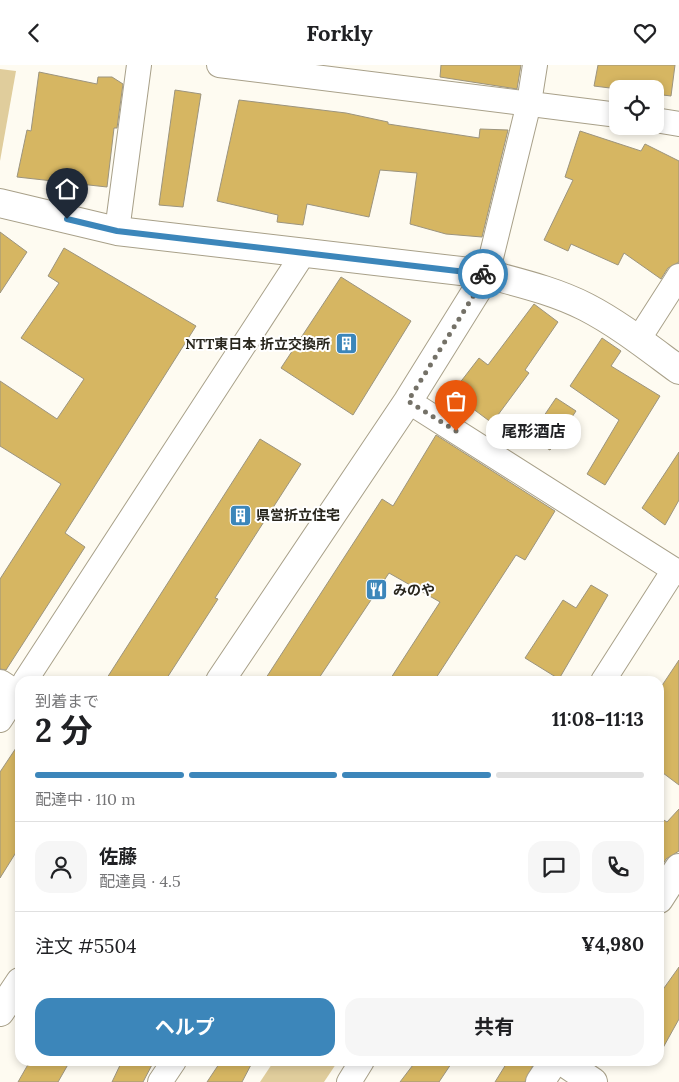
<!DOCTYPE html>
<html lang="ja">
<meta charset="utf-8">
<style>
:root{--surface:#fff;--page:#f6f6f6;--text:#202124;--muted:#757577;--line:#e0e0e0;--accent:#3c86ba}
body{margin:0;font-family:Lora,"Noto Sans JP",serif;background:var(--page);color:var(--text);height:100vh;display:flex;flex-direction:column;font-size:19px;white-space:nowrap}
*{box-sizing:border-box;margin:0}
p{font-size:16px;color:var(--muted)}
.icon{flex:none;width:28px;height:28px;fill:none;stroke:currentColor;stroke-width:2;stroke-linecap:round;stroke-linejoin:round}
.map{position:relative;flex:1;overflow:hidden}
.side{position:absolute;left:15px;top:611px;width:649px;height:390px;display:flex;flex-direction:column;background:var(--surface);border-radius:15px;box-shadow:0 2px 8px #0003}
.side>*{flex:none}
.buttons{position:absolute;left:609px;top:15px;display:grid;gap:10px}
.buttons a{display:grid;place-items:center;width:55px;height:55px;border-radius:10px;background:var(--surface);box-shadow:0 2px 8px #0003;font-size:25px}
.pin{position:absolute;display:grid;place-items:center;width:42px;height:42px;color:#fff;margin:-51px -21px;border-radius:50% 50% 50% 0;rotate:-45deg;box-shadow:0 0 5px #0007}
.pin .icon{rotate:45deg}
.courier{position:absolute;display:grid;place-items:center;width:50px;height:50px;margin:-25px;border:4px solid #3c86ba;border-radius:50%;background:#fff;color:#222;box-shadow:0 1px 6px #0007}
.bubble{position:absolute;height:35px;border-radius:15px;background:var(--surface);box-shadow:0 2px 8px #0003;font-size:16px;font-weight:700;line-height:35px;text-align:center}
.overview em{font-style:normal;font-weight:700}
.overview div{display:flex;flex-direction:column-reverse}
.overview{display:flex;align-items:center;justify-content:space-between;height:85px;padding:0 20px}
h1{font-size:32px;font-weight:700;line-height:38px}
.bar{display:grid;grid-template-columns:repeat(4,1fr);gap:8px 5px;align-content:center;height:60px;padding:0 20px}
.bar i{height:6px;border-radius:4px;background:var(--line)}
.bar .current{background:var(--accent)}
.bar p{grid-column:span 4}
.line{display:flex;align-items:center;gap:12px;padding:0 20px;border-top:1px solid var(--line)}
.line div{flex:1}
.round{display:grid;place-items:center;flex:none;width:52px;height:52px;border-radius:15px;background:var(--page)}
.cta{display:flex;gap:10px;margin-top:auto;padding:10px 20px}
.cta a{flex:1;height:58px;border-radius:15px;background:var(--accent);color:#fff;font-size:20px;font-weight:700;line-height:58px;text-align:center}
.cta a+a{background:var(--page);color:var(--text)}
header{display:flex;justify-content:space-between;align-items:center;height:65px;padding:0 20px;background:var(--surface);font-size:22px;font-weight:700}
.map>svg:first-child{display:block}
</style>
<header><svg class="icon" aria-label="back" viewBox="0 0 24 24"><path d="M15 5l-7 7 7 7"/></svg>Forkly<svg class="icon" aria-label="heart" viewBox="0 0 24 24"><path d="M12 20l-8-8c-3-5 5-10 8-4 3-6 11-1 8 4z"/></svg></header>
<div class="map">
<svg width="679" height="1017" viewBox="0 0 679 1017">
<rect width="100%" height="100%" fill="#fefbf1"/>
<!-- green -->
<g fill="#e0cd9c">
<polygon points="0,4 16,6 0,96"/>
<polygon points="274,996 338,996 324,1017 260,1017"/>
</g>
<!-- building -->
<g fill="#d6b662" stroke="#9c947e">
<polygon points="441,0 521,0 517,24 440,12"/>
<polygon points="598,0 675,0 671,31 655,29 655,24 618,24 594,21"/>
<polygon points="39,7 97,19 98,12 112,12 123,19 117,63 114,63 107,122 17,112 27,65 31,66"/>
<polygon points="175,25 201,29 183,142 159,140"/>
<polygon points="239,35 346,48 388,57 388,59 479,73 480,64 508,65 482,172 446,169 410,159 417,108 380,105 369,152 307,139 303,160 277,157 278,150 217,136"/>
<polygon points="580,66 641,86 645,79 679,96 679,197 668,203 661,214 624,188 618,200 571,179 568,186 544,175 573,115 565,112"/>
<polygon points="0,167 27,187 0,228"/>
<polygon points="64,183 196,261 65,468 85,482 6,605 0,604 0,514 61,419 0,381 0,316 57,354 84,314 21,273 59,218 48,211"/>
<polygon points="341,212 411,256 353,350 281,303"/>
<polygon points="534,239 558,257 525,305 529,308 492,358 452,328 479,293 488,300"/>
<polygon points="602,273 621,286 611,301 660,331 605,420 587,409 619,355 570,321"/>
<polygon points="556,333 576,346 550,385 529,373"/>
<polygon points="436,370 555,446 525,495 516,490 434,616 389,616 440,537 389,508 317,616 264,616 382,434 393,441"/>
<polygon points="260,374 301,399 215,533 218,534 165,616 105,616"/>
<polygon points="679,387 679,435 665,460 642,443"/>
<polygon points="591,520 608,530 559,614 525,593 563,535 576,543"/>
<polygon points="679,595 679,720 659,705 659,625"/>
<polygon points="20,677 20,781 0,813 0,707"/>
<polygon points="679,744 679,786 666,794 659,806 659,752 667,757"/>
<polygon points="679,902 679,954 659,990 659,930"/>
<polygon points="30,996 70,996 58,1017 18,1017"/>
<polygon points="122,996 154,996 143,1017 112,1017"/>
<polygon points="221,996 253,996 242,1017 207,1017"/>
<polygon points="416,996 453,996 439,1017 400,1017"/>
<polygon points="508,996 535,996 525,1017 495,1017"/>
</g>
<g fill="none" stroke-linecap="round" stroke-linejoin="round">
<defs>
<g id="minor">
<polyline points="219,0 618,50"/>
<polyline points="655,55 679,59"/>
<polyline points="117,166 139,0"/>
<polyline points="487,209 529,38 535,0"/>
<polyline points="638,275 679,211"/>
<polyline points="408,336 679,508"/>
<polyline points="25,616 305,186"/>
<polyline points="603,616 674,505"/>
<polyline points="0,655 20,624"/>
<polyline points="160,1017 174,996"/>
<polyline points="349,1017 362,996"/>
</g>
<g id="tertiary">
<path d="M 0,138 L 117,166 L 487,209 C 520,218 555,226 586,242 C 619,259 649,283 679,305"/>
<polyline points="220,616 408,336 487,209"/>
<polyline points="0,619 20,632"/>
<polyline points="659,834 679,803"/>
<polyline points="0,947 20,917"/>
<polyline points="562,996 593,1017"/>
<polyline points="540,1017 554,996"/>
</g>
</defs>
<!-- minor casing -->
<use href="#minor" stroke="#a8a089" stroke-width="26"/>
<!-- tertiary casing -->
<use href="#tertiary" stroke="#a8a089" stroke-width="30"/>
<!-- minor -->
<use href="#minor" stroke="#fff" stroke-width="24"/>
<!-- tertiary -->
<use href="#tertiary" stroke="#fff" stroke-width="28"/>
</g>
<g fill="none" stroke-linecap="round" stroke-linejoin="round">
<!-- done -->
<polyline stroke="#747167" stroke-width="5" stroke-dasharray="0 9" points="456,366 408,336 487,209 483,209"/>
<!-- route -->
<polyline stroke="#3c86ba" stroke-width="6" points="67,154 117,166 483,209"/>
</g>
<!-- icons -->
<defs>
<symbol id="building-square" viewBox="-11 -11 22 22"><rect x="-9" y="-9" width="18" height="18" rx="4" fill="#3c86ba" stroke="#fff"/><path d="M-4-6H4V6H1V3H-1V6H-4ZM-2.5-4.3h1.7v1.8h-1.7ZM.8-4.3h1.7v1.8H.8ZM-2.5-1h1.7V.8h-1.7ZM.8-1h1.7V.8H.8Z" fill="#fff"/></symbol>
<symbol id="restaurant-square" viewBox="-11 -11 22 22"><rect x="-9" y="-9" width="18" height="18" rx="4" fill="#3c86ba" stroke="#fff"/><path d="M-5-6h1v4h1v-4h1v4h1v-4h1v5L-1.5 .5V6h-2V.5L-5-1ZM5-6V6H3V1.5H1.5Q1.5-4 5-6Z" fill="#fff"/></symbol>
</defs>
<g fill-rule="evenodd">
<use href="#building-square" x="334" y="266" width="25" height="25"/>
<use href="#building-square" x="228" y="438" width="25" height="25"/>
<use href="#restaurant-square" x="364" y="512" width="25" height="25"/>
</g>
<g text-anchor="middle" dominant-baseline="central" stroke-width="4" stroke-linejoin="round" paint-order="stroke">
<!-- poi labels -->
<g font-size="14" font-weight="bold" fill="#29261d" stroke="#fff" text-anchor="start">
<text x="330" y="279" text-anchor="end">NTT東日本 折立交換所</text>
<text x="256" y="450">県営折立住宅</text>
<text x="393" y="525">みのや</text>
</g>
</g>
</svg>
<div class="buttons">
<a><svg class="icon" aria-label="locate" viewBox="0 0 24 24"><circle cx="12" cy="12" r="6"/><path d="M12 2v4M12 18v4M2 12h4M18 12h4"/></svg></a>
</div>
<div class="pin" style="left:456px;top:366px;background:#ea580c"><svg class="icon" aria-label="bag" viewBox="0 0 24 24"><path d="M5 8h14l-1 12H6zM9 8a3 3 0 0 1 6 0"/></svg></div>
<div class="pin" style="left:67px;top:154px;background:#1f2937"><svg class="icon" aria-label="home" viewBox="0 0 24 24"><path d="M3 11l9-7 9 7M6 9v11h12V9"/></svg></div>
<div class="courier" style="left:483px;top:209px"><svg class="icon" aria-label="bike" viewBox="0 0 24 24"><circle cx="6" cy="16" r="4"/><circle cx="18" cy="16" r="4"/><path d="M6 16l4-8h5l3 8M10 8l3 8H6M13 5h3"/></svg></div>
<div class="bubble" style="left:486px;top:349px;width:95px">尾形酒店</div>
<section class="side">
<div class="overview"><div><h1>2 分</h1><p>到着まで</p></div><em>11:08–11:13</em></div>
<div class="bar"><i class="current"></i><i class="current"></i><i class="current"></i><i></i><p>配達中 · 110 m</p></div>
<div class="line" style="height:90px"><a class="round"><svg class="icon" aria-label="person" viewBox="0 0 24 24"><circle cx="12" cy="8" r="4"/><path d="M4 21q1-7 8-7t8 7"/></svg></a><div><b>佐藤</b><p>配達員 · 4.5</p></div><a class="round"><svg class="icon" aria-label="chat" viewBox="0 0 24 24"><path d="M4 5h16v11H9l-5 4z"/></svg></a><a class="round"><svg class="icon" aria-label="phone" viewBox="0 0 24 24"><path d="M5 4h4l2 5-3 2q2 4 5 5l2-3 5 2v4C11 20 4 13 5 4z"/></svg></a></div>
<div class="line" style="height:65px"><div>注文 #5504</div><b>¥4,980</b></div>
<div class="cta"><a>ヘルプ</a><a>共有</a></div>
</section>
</div>
